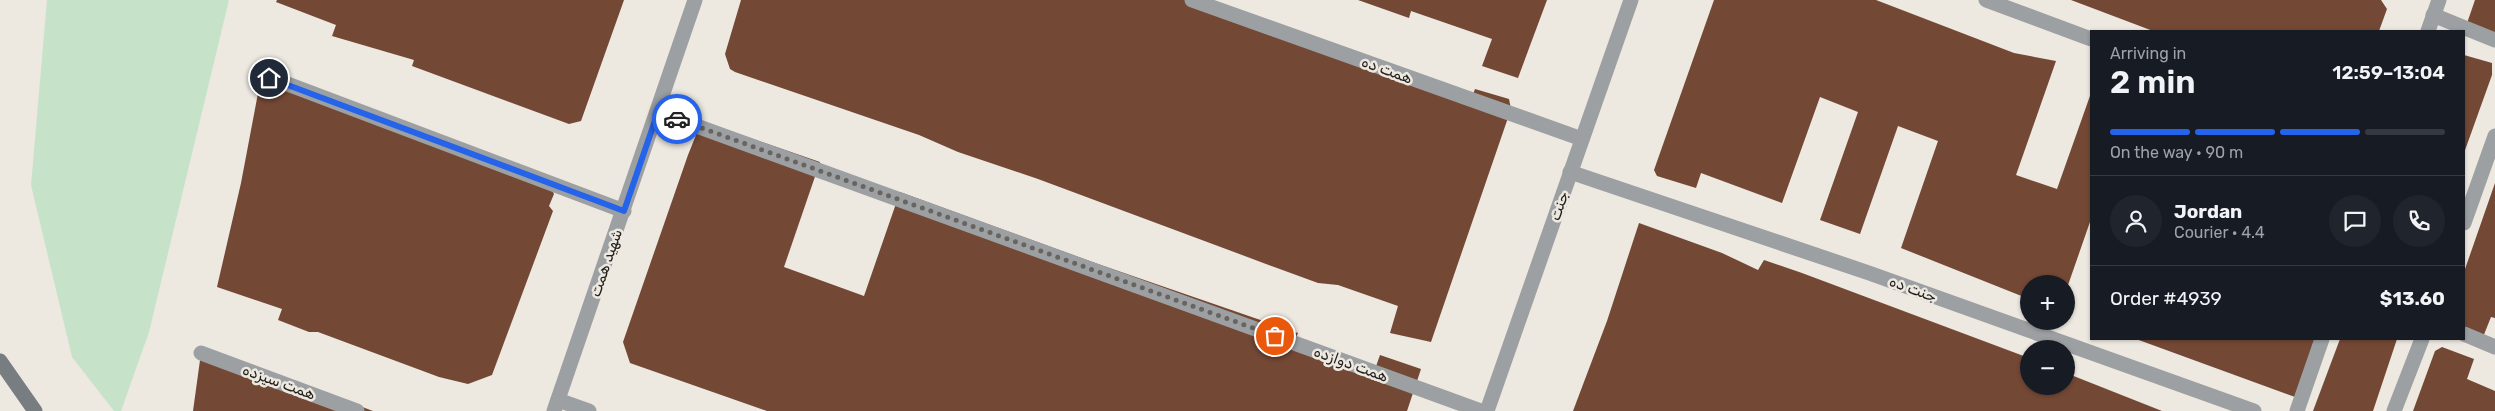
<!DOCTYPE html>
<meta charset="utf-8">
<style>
:root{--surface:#171b24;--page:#20242c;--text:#f1f3f6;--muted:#9ea1a6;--line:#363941;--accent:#2563eb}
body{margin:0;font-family:Rubik,Vazirmatn,sans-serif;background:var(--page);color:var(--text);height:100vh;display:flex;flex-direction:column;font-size:19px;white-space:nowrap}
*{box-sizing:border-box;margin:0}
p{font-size:16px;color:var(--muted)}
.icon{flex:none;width:28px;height:28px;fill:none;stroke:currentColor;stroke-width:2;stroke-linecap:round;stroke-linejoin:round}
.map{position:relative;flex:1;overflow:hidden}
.sheet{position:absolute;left:2090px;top:30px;width:375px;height:310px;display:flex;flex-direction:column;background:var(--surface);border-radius:0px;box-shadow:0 1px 4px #0004}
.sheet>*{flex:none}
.tools{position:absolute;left:2020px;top:275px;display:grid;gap:10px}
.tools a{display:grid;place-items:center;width:55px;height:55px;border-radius:50%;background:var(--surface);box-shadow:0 1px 4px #0004;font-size:25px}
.pin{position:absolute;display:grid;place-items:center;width:42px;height:42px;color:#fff;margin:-21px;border:2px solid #fff;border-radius:50%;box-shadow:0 1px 5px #0007}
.courier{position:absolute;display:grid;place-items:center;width:50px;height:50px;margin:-25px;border:4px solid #2563eb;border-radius:50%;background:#fff;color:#222;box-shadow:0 1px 6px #0007}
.overview em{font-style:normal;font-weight:600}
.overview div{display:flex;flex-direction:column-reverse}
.overview{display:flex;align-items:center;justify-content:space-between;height:85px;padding:0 20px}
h1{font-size:32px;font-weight:600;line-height:38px}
.bar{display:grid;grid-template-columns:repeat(4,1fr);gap:8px 5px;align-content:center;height:60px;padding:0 20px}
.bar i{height:6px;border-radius:4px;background:var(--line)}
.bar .active{background:var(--accent)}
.bar p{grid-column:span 4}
.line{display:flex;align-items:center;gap:12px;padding:0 20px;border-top:1px solid var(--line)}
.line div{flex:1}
.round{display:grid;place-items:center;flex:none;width:52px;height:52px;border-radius:26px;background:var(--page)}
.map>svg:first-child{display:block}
</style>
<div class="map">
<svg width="2495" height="411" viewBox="0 0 2495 411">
<rect width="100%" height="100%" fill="#ede8e0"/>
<!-- green -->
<polygon fill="#c6e3c9" points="47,0 229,0 149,332 121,411 114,411 72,357 31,185"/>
<!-- building -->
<g fill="#734835">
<polygon points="277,0 624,0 581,121 569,124 412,66 414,60 332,36 336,25 276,2"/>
<polygon points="741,0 1195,0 1470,102 1475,89 1509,99 1511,109 1431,342 1390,333 1398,306 1338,285 1318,283 1277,268 1038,179 958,152 919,135 735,72 730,69 725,54"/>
<polygon points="1358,0 1547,0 1518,78 1482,66 1492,39 1411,11 1409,18"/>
<polygon points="1714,0 1876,0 2014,53 2056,61 2016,175 2057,189 2091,93 2091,219 2067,288 2066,284 2029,284 2029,299 1901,248 1938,141 1898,126 1860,234 1820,220 1858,112 1820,97 1782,203 1701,173 1696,188 1657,176 1654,170"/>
<polygon points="2071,0 2381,0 2387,9 2379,31 2153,31"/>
<polygon points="2475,0 2495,0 2495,37 2465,29"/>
<polygon points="2464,55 2492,63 2492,75 2464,153"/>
<polygon points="262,72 544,174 554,194 549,206 553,211 492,375 468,384 439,377 318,332 309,332 278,320 282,309 217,287 241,183"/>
<polygon points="713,125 820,162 784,267 864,296 900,192 1098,264 1298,333 1294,342 1374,372 1380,355 1421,369 1407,411 767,411 630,363 623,342 688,155 698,130"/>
<polygon points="2495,183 2495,318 2491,317 2483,337 2464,329 2464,272"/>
<polygon points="1639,223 1722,253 1758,270 1764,260 1802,273 2029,358 2029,386 2066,386 2066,373 2162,411 1573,411 1607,321"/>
<polygon points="2136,339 2316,339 2295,397"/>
<polygon points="2340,339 2397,339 2373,411 2313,411"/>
<polygon points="2442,347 2474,359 2467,379 2495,391 2495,411 2413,411 2435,351"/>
<polygon points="201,353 341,399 373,411 193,411"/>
</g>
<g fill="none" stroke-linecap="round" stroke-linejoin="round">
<!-- street -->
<g stroke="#9da0a3" stroke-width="15">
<polyline points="1192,0 1582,139"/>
<polyline points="1986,0 2091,39"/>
<polyline points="2433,15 2495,40"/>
<polyline points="2428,31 2439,0"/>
<polyline points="269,77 624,211"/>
<polyline points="658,112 1481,411"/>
<polyline points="1570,172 1869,273 2254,411"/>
<polyline points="2464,223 2495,136"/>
<polyline points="2464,334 2495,347"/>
<polyline points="201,353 357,411"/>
<polyline points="558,400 589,411"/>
<polyline points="554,411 695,0"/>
<polyline points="1487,411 1631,0"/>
<polyline points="2297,411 2322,339"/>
<polyline points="2394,411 2422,339"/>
</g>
<!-- secondary -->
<polyline stroke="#787d82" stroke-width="15" points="0,361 35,411"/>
</g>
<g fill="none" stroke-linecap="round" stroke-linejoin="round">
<!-- done -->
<polyline stroke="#686560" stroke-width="5" stroke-dasharray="0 9" points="677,119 1275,336"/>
<!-- route -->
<polyline stroke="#2563eb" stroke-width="6" points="269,78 624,211 658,112 677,119"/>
</g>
<g text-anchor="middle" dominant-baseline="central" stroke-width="5" stroke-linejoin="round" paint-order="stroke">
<!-- street labels -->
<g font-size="15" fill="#201e1b" stroke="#ede8e0">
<text transform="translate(1387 70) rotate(20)">همت ده</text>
<text transform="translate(1559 206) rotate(-71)">جنت</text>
<text transform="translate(606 263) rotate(-71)">شهید همت</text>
<text transform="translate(1913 289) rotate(20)">جنت ده</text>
<text transform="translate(1351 364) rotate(20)">همت دوازده</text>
<text transform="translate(279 382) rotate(20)">همت سیزده</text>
</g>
</g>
</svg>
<div class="tools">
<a>+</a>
<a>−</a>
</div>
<div class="pin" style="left:1275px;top:336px;background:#ea580c"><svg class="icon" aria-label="bag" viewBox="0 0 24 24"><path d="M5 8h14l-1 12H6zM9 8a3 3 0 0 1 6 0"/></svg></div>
<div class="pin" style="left:269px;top:78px;background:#1f2937"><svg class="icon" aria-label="home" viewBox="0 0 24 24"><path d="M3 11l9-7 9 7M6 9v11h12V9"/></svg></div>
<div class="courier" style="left:677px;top:119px"><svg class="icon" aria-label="car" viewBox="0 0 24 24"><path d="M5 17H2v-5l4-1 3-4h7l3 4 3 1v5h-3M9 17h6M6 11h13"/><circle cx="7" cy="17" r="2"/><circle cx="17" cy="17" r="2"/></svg></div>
<section class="sheet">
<div class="overview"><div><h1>2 min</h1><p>Arriving in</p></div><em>12:59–13:04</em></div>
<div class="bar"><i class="active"></i><i class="active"></i><i class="active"></i><i></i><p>On the way · 90 m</p></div>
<div class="line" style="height:90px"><a class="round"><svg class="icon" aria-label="person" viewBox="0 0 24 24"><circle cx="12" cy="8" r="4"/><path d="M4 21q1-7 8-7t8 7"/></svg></a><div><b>Jordan</b><p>Courier · 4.4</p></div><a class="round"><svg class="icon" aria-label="chat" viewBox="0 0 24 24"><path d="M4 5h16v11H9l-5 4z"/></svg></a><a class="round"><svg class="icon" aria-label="phone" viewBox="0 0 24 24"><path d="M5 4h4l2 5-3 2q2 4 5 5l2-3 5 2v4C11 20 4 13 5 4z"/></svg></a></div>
<div class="line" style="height:65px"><div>Order #4939</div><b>$13.60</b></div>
</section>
</div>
